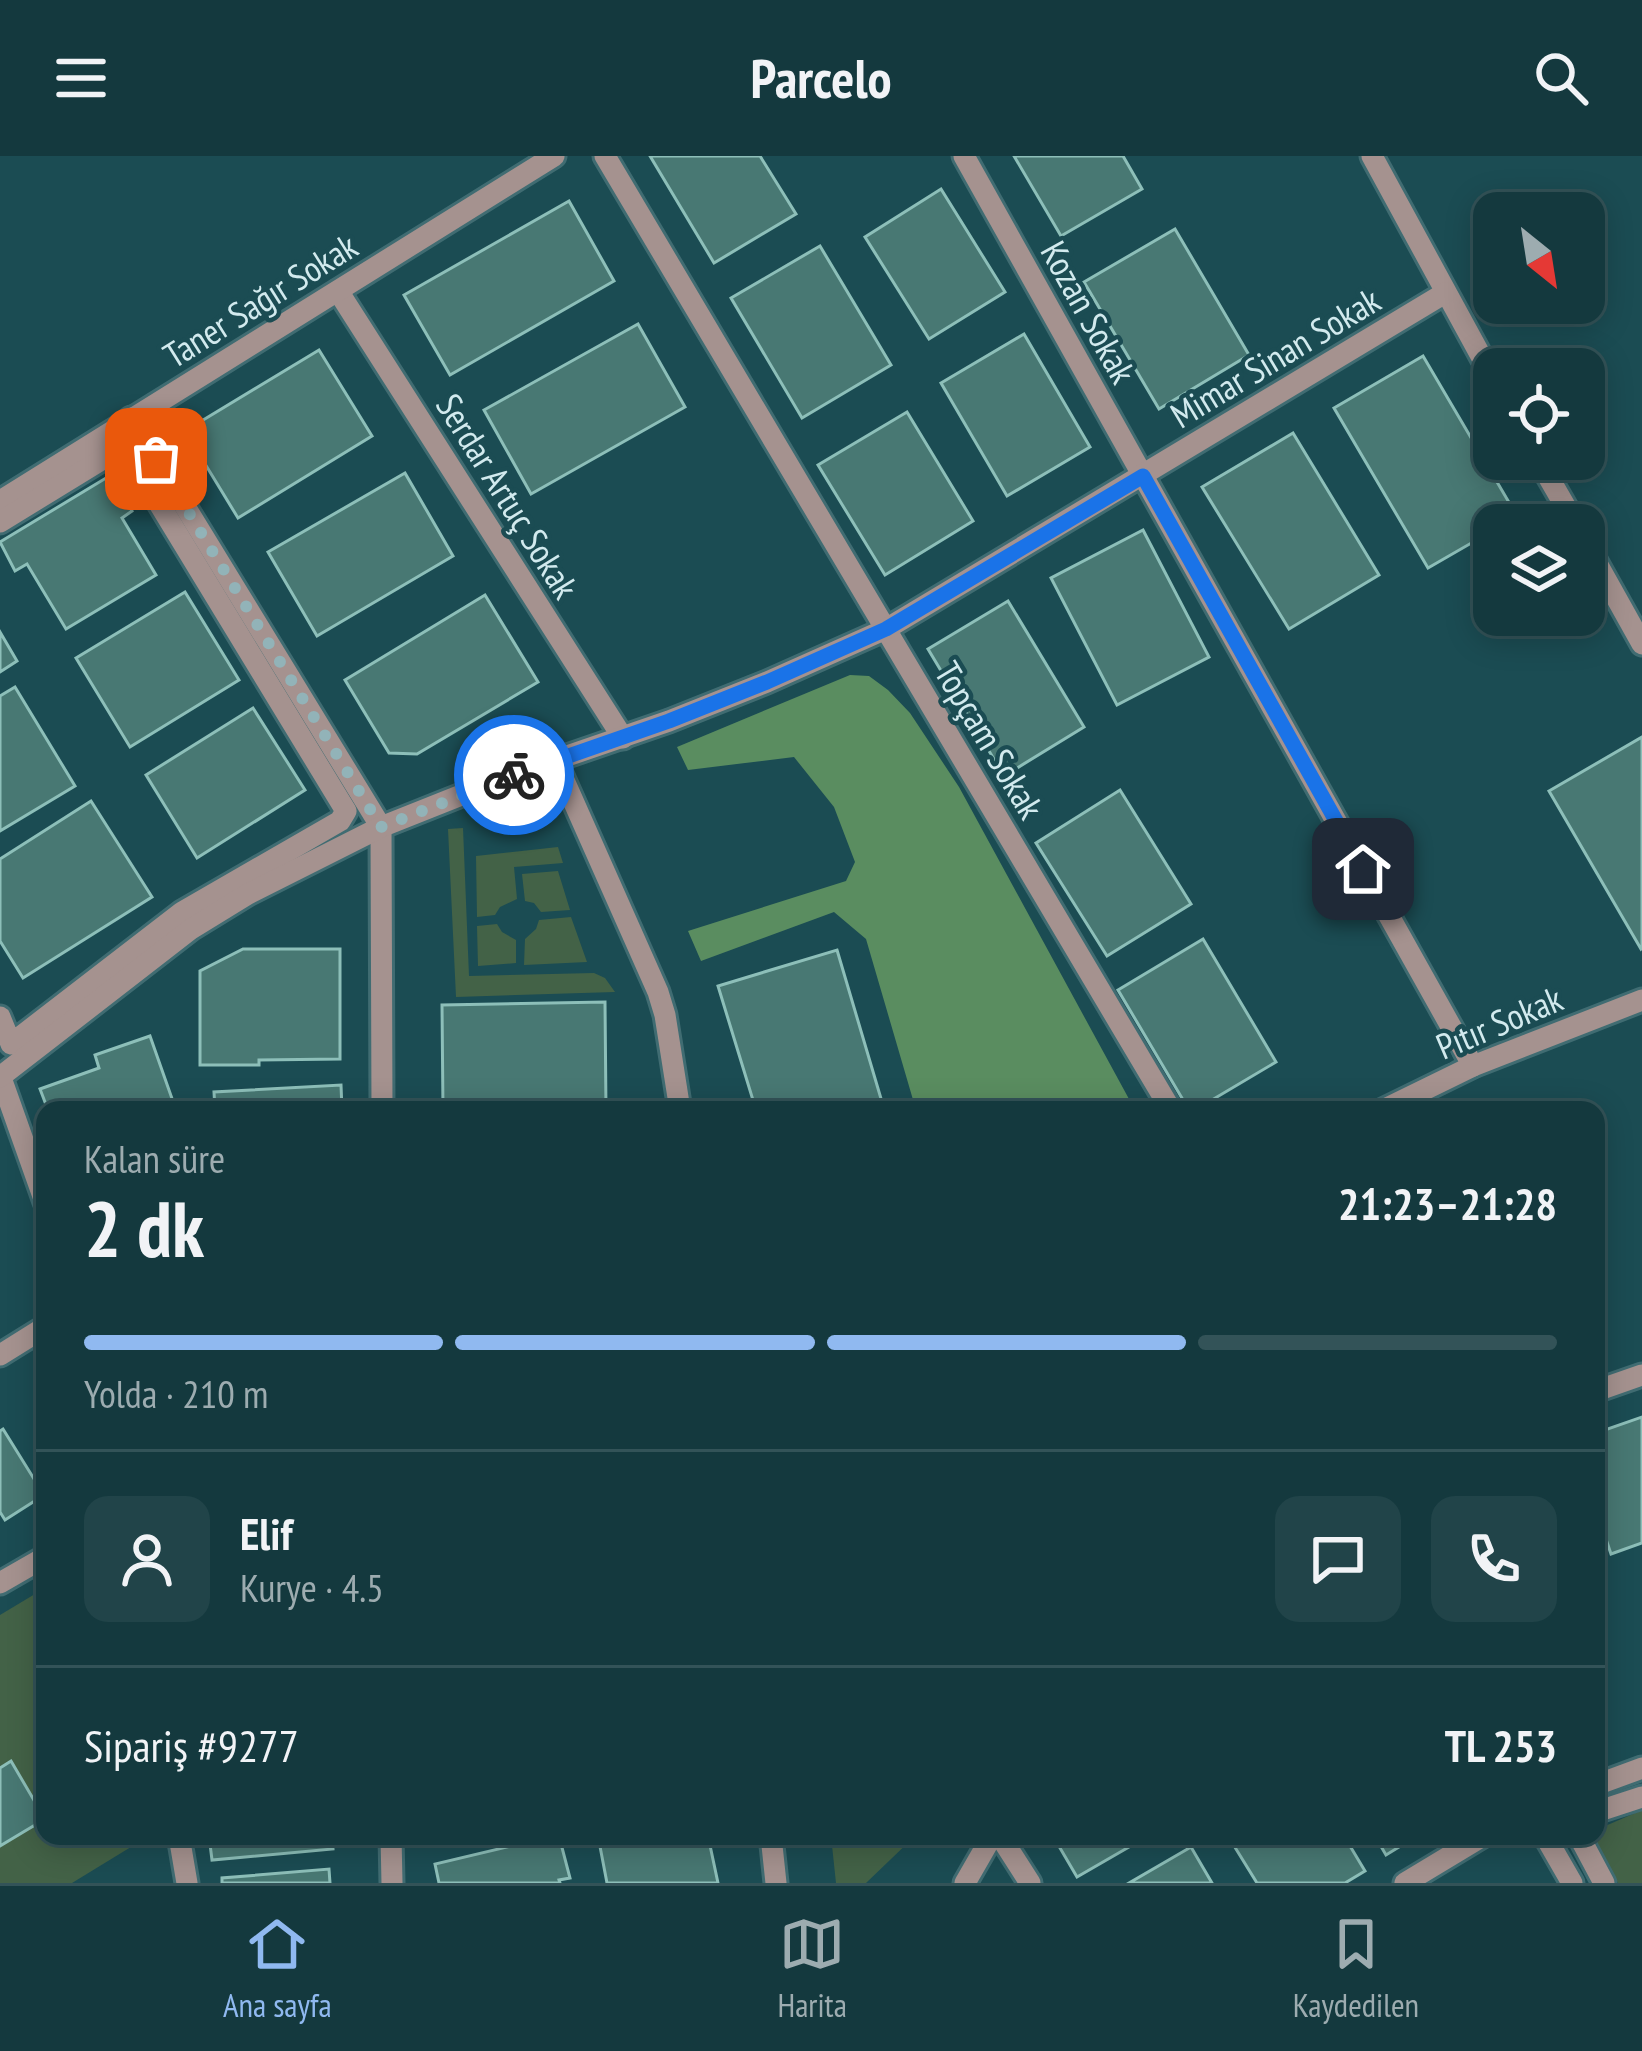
<!DOCTYPE html>
<html lang="tr">
<meta charset="utf-8">
<style>
:root{--surface:#14393e;--page:#214449;--text:#f1f3f6;--muted:#9dacb0;--line:#335358;--accent:#90b9f0}
body{margin:0;font-family:"PT Sans Narrow",sans-serif;background:var(--page);color:var(--text);height:100vh;display:flex;flex-direction:column;font-size:45px;white-space:nowrap}
*{box-sizing:border-box;margin:0}
p{font-size:39px;color:var(--muted)}
.icon{flex:none;width:66px;height:66px;fill:none;stroke:currentColor;stroke-width:2;stroke-linecap:round;stroke-linejoin:round}
.map{position:relative;flex:1;overflow:hidden}
.sheet{position:absolute;left:36px;top:945px;width:1569px;height:744px;display:flex;flex-direction:column;background:var(--surface);border-radius:24px;box-shadow:0 6px 30px #0003,0 0 0 3px var(--line)}
.sheet>*{flex:none}
.needle{width:78px;rotate:150deg}
.controls{position:absolute;left:1473px;top:36px;display:grid;gap:24px}
.controls a{display:grid;place-items:center;width:132px;height:132px;border-radius:24px;background:var(--surface);box-shadow:0 6px 30px #0003,0 0 0 3px var(--line);font-size:60px}
.pin{position:absolute;display:grid;place-items:center;width:102px;height:102px;color:#fff;margin:-51px;border-radius:24px;box-shadow:0 6px 18px #0006}
.courier{position:absolute;display:grid;place-items:center;width:120px;height:120px;margin:-60px;border:9px solid #1a73e8;border-radius:50%;background:#fff;color:#222;box-shadow:0 3px 15px #0007}
.headline em{font-style:normal;font-weight:600}
.headline div{display:flex;flex-direction:column-reverse}
.headline{display:flex;align-items:center;justify-content:space-between;height:204px;padding:0 48px}
h1{font-size:78px;font-weight:600;line-height:90px}
.bar{display:grid;grid-template-columns:repeat(4,1fr);gap:18px 12px;align-content:center;height:144px;padding:0 48px}
.bar i{height:15px;border-radius:9px;background:var(--line)}
.bar .on{background:var(--accent)}
.bar p{grid-column:span 4}
.line{display:flex;align-items:center;gap:30px;padding:0 48px;border-top:3px solid var(--line)}
.line div{flex:1}
.round{display:grid;place-items:center;flex:none;width:126px;height:126px;border-radius:24px;background:var(--page)}
header{display:flex;justify-content:space-between;align-items:center;height:156px;padding:0 48px;background:var(--surface);font-size:54px;font-weight:600}
.dock{display:flex;justify-content:space-around;align-items:center;height:168px;border-top:3px solid var(--line);background:var(--surface);font-size:33px;color:var(--muted)}
.dock a{display:grid;justify-items:center;gap:6px}
.dock .on{color:var(--accent)}
.map>svg:first-child{display:block}
</style>
<header><svg class="icon" aria-label="menu" viewBox="0 0 24 24"><path d="M4 6h16M4 12h16M4 18h16"/></svg>Parcelo<svg class="icon" aria-label="search" viewBox="0 0 24 24"><circle cx="10" cy="10" r="6"/><path d="M15 15l6 6"/></svg></header>
<div class="map">
<svg width="1642" height="1727" viewBox="0 0 1642 1727">
<rect width="100%" height="100%" fill="#1b4c53"/>
<!-- green -->
<g fill="#436247">
<polygon points="463,672 469,820 594,817 605,822 615,836 456,841 448,673"/>
<polygon points="558,691 563,707 514,711 517,743 500,751 495,759 477,761 476,700"/>
<polygon points="558,715 570,754 541,756 534,747 525,745 522,718"/>
<polygon points="571,761 587,806 524,809 525,783 536,773 539,764"/>
<polygon points="497,768 502,776 516,784 516,807 478,810 477,770"/>
<polygon points="45,1432 45,1680 144,1680 144,1683 72,1727 0,1727 0,1459"/>
<polygon points="1642,1654 1642,1727 1618,1727 1593,1680 1596,1680 1596,1674"/>
<polygon points="831,1680 915,1680 866,1727 836,1727"/>
</g>
<!-- forest -->
<polygon fill="#5a8d60" points="850,519 869,520 888,534 910,557 959,631 1135,954 916,954 866,783 834,756 701,805 688,775 846,725 855,706 834,651 794,601 688,614 677,591"/>
<!-- building -->
<g fill="#487873" stroke="#8dbfb9" stroke-width="3">
<polygon points="650,0 760,0 796,58 714,107"/>
<polygon points="1014,0 1123,0 1142,33 1061,80"/>
<polygon points="941,33 1005,136 929,183 865,81"/>
<polygon points="569,45 614,125 450,219 404,139"/>
<polygon points="1175,73 1249,199 1159,253 1084,126"/>
<polygon points="820,90 891,209 802,262 731,142"/>
<polygon points="638,168 685,251 531,338 484,254"/>
<polygon points="1024,178 1090,291 1007,340 941,227"/>
<polygon points="319,194 372,280 238,362 185,275"/>
<polygon points="1423,200 1517,360 1502,369 1494,369 1494,374 1428,412 1334,252"/>
<polygon points="907,256 973,365 885,419 818,309"/>
<polygon points="1293,277 1379,419 1289,473 1202,331"/>
<polygon points="405,317 453,400 317,480 268,396"/>
<polygon points="111,319 132,355 122,362 156,419 66,473 27,408 15,415 0,386"/>
<polygon points="1143,374 1209,501 1117,549 1051,422"/>
<polygon points="185,436 239,524 130,591 76,502"/>
<polygon points="485,439 538,526 417,598 389,597 345,524"/>
<polygon points="1008,445 1084,571 1004,620 928,493"/>
<polygon points="0,476 17,505 0,516"/>
<polygon points="15,531 75,630 0,675 0,540"/>
<polygon points="253,552 305,634 197,702 146,619"/>
<polygon points="1642,581 1642,792 1641,793 1549,635"/>
<polygon points="1120,634 1191,748 1107,800 1036,687"/>
<polygon points="91,645 152,741 23,822 0,785 0,703"/>
<polygon points="1203,783 1276,906 1195,954 1189,954 1118,834"/>
<polygon points="243,793 340,793 340,903 259,904 259,909 200,909 200,815"/>
<polygon points="837,794 882,946 857,954 756,954 718,830"/>
<polygon points="605,846 606,954 443,954 442,849"/>
<polygon points="150,880 176,954 48,954 40,933 99,912 95,899"/>
<polygon points="341,929 342,954 215,954 214,936"/>
<polygon points="1642,1261 1642,1387 1611,1398 1596,1353 1596,1277"/>
<polygon points="3,1273 44,1339 5,1364 0,1356 0,1275"/>
<polygon points="11,1605 45,1663 0,1690 0,1612"/>
<polygon points="209,1680 332,1680 333,1693 212,1704"/>
<polygon points="553,1680 559,1680 570,1722 559,1724 560,1727 439,1727 435,1708"/>
<polygon points="598,1680 708,1680 718,1727 607,1727"/>
<polygon points="1053,1680 1148,1680 1077,1721"/>
<polygon points="1228,1680 1344,1680 1365,1715 1345,1727 1257,1727"/>
<polygon points="1375,1680 1417,1680 1386,1699"/>
<polygon points="1191,1691 1212,1727 1129,1727"/>
<polygon points="329,1713 330,1727 222,1727 222,1722"/>
</g>
<g fill="none" stroke-linecap="round" stroke-linejoin="round">
<defs>
<g id="minor">
<polyline points="605,0 1171,954"/>
<polyline points="964,0 1473,910"/>
<polyline points="1372,0 1494,224"/>
<polyline points="338,135 623,582"/>
<polyline points="131,262 381,671 382,954"/>
<polyline points="1538,303 1576,369"/>
<polyline points="0,345 554,0"/>
<polyline points="0,366 124,290 346,655 340,665 182,756 11,888 0,861"/>
<polyline points="1584,384 1642,488"/>
<polyline points="555,604 658,836 665,859 680,954"/>
<polyline points="0,919 45,1046"/>
<polyline points="0,921 191,773 248,738 381,671 509,620 669,565 767,526 886,473 1445,137"/>
<polyline points="1383,954 1473,910 1642,844"/>
<polyline points="0,1199 45,1171"/>
<polyline points="1596,1235 1642,1219"/>
<polyline points="0,1427 45,1401"/>
<polyline points="1596,1629 1642,1612"/>
<polyline points="1596,1656 1642,1641"/>
<polyline points="179,1680 187,1727"/>
<polyline points="391,1680 392,1727"/>
<polyline points="771,1680 776,1727"/>
<polyline points="1000,1680 1030,1727"/>
<polyline points="1545,1680 1572,1727"/>
<polyline points="1579,1680 1604,1727"/>
<polyline points="965,1727 992,1680"/>
<polyline points="1405,1727 1483,1680"/>
</g>
</defs>
<!-- minor casing -->
<use href="#minor" stroke="#406c72" stroke-width="27"/>
<!-- minor -->
<use href="#minor" stroke="#a5928f" stroke-width="21"/>
</g>
<g fill="none" stroke-linecap="round" stroke-linejoin="round">
<!-- done -->
<polyline stroke="#92b3b8" stroke-width="12" stroke-dasharray="0 21.6" points="156,303 381,671 514,619"/>
<!-- route -->
<polyline stroke="#1a73e8" stroke-width="15" points="514,619 669,565 767,526 886,473 1143,320 1363,713"/>
</g>
<g text-anchor="middle" dominant-baseline="central" stroke-width="9" stroke-linejoin="round" paint-order="stroke">
<!-- street labels -->
<g font-size="36" fill="#d2eaee" stroke="#1b4c53">
<text transform="translate(260 144) rotate(-32)">Taner Sağır Sokak</text>
<text transform="translate(1089 156) rotate(61)">Kozan Sokak</text>
<text transform="translate(1275 201) rotate(-31)">Mimar Sinan Sokak</text>
<text transform="translate(508 340) rotate(58)">Serdar Artuç Sokak</text>
<text transform="translate(990 584) rotate(59)">Topçam Sokak</text>
<text transform="translate(1499 866) rotate(-23)">Pıtır Sokak</text>
</g>
</g>
</svg>
<div class="controls">
<a><svg class="needle" viewBox="-14 -14 28 28"><path d="M0-13l5 13h-10z" fill="#e53935"/><path d="M0 13l5-13h-10z" fill="#9dacb0"/></svg></a>
<a><svg class="icon" aria-label="locate" viewBox="0 0 24 24"><circle cx="12" cy="12" r="6"/><path d="M12 2v4M12 18v4M2 12h4M18 12h4"/></svg></a>
<a><svg class="icon" aria-label="layers" viewBox="0 0 24 24"><path d="M12 4l9 5-9 5-9-5zM3 14l9 5 9-5"/></svg></a>
</div>
<div class="pin" style="left:156px;top:303px;background:#ea580c"><svg class="icon" aria-label="bag" viewBox="0 0 24 24"><path d="M5 8h14l-1 12H6zM9 8a3 3 0 0 1 6 0"/></svg></div>
<div class="pin" style="left:1363px;top:713px;background:#1f2937"><svg class="icon" aria-label="home" viewBox="0 0 24 24"><path d="M3 11l9-7 9 7M6 9v11h12V9"/></svg></div>
<div class="courier" style="left:514px;top:619px"><svg class="icon" aria-label="bike" viewBox="0 0 24 24"><circle cx="6" cy="16" r="4"/><circle cx="18" cy="16" r="4"/><path d="M6 16l4-8h5l3 8M10 8l3 8H6M13 5h3"/></svg></div>
<section class="sheet">
<div class="headline"><div><h1>2 dk</h1><p>Kalan süre</p></div><em>21:23–21:28</em></div>
<div class="bar"><i class="on"></i><i class="on"></i><i class="on"></i><i></i><p>Yolda · 210 m</p></div>
<div class="line" style="height:216px"><a class="round"><svg class="icon" aria-label="person" viewBox="0 0 24 24"><circle cx="12" cy="8" r="4"/><path d="M4 21q1-7 8-7t8 7"/></svg></a><div><b>Elif</b><p>Kurye · 4.5</p></div><a class="round"><svg class="icon" aria-label="chat" viewBox="0 0 24 24"><path d="M4 5h16v11H9l-5 4z"/></svg></a><a class="round"><svg class="icon" aria-label="phone" viewBox="0 0 24 24"><path d="M5 4h4l2 5-3 2q2 4 5 5l2-3 5 2v4C11 20 4 13 5 4z"/></svg></a></div>
<div class="line" style="height:156px"><div>Sipariş #9277</div><b>TL 253</b></div>
</section>
</div>
<nav class="dock">
<a class="on"><svg class="icon" aria-label="home" viewBox="0 0 24 24"><path d="M3 11l9-7 9 7M6 9v11h12V9"/></svg>Ana sayfa</a>
<a><svg class="icon" aria-label="map" viewBox="0 0 24 24"><path d="M3 6l6-2 6 2 6-2v14l-6 2-6-2-6 2zM9 4v14M15 6v14"/></svg>Harita</a>
<a><svg class="icon" aria-label="saved" viewBox="0 0 24 24"><path d="M7 4h10v16l-5-4-5 4z"/></svg>Kaydedilen</a>
</nav>
